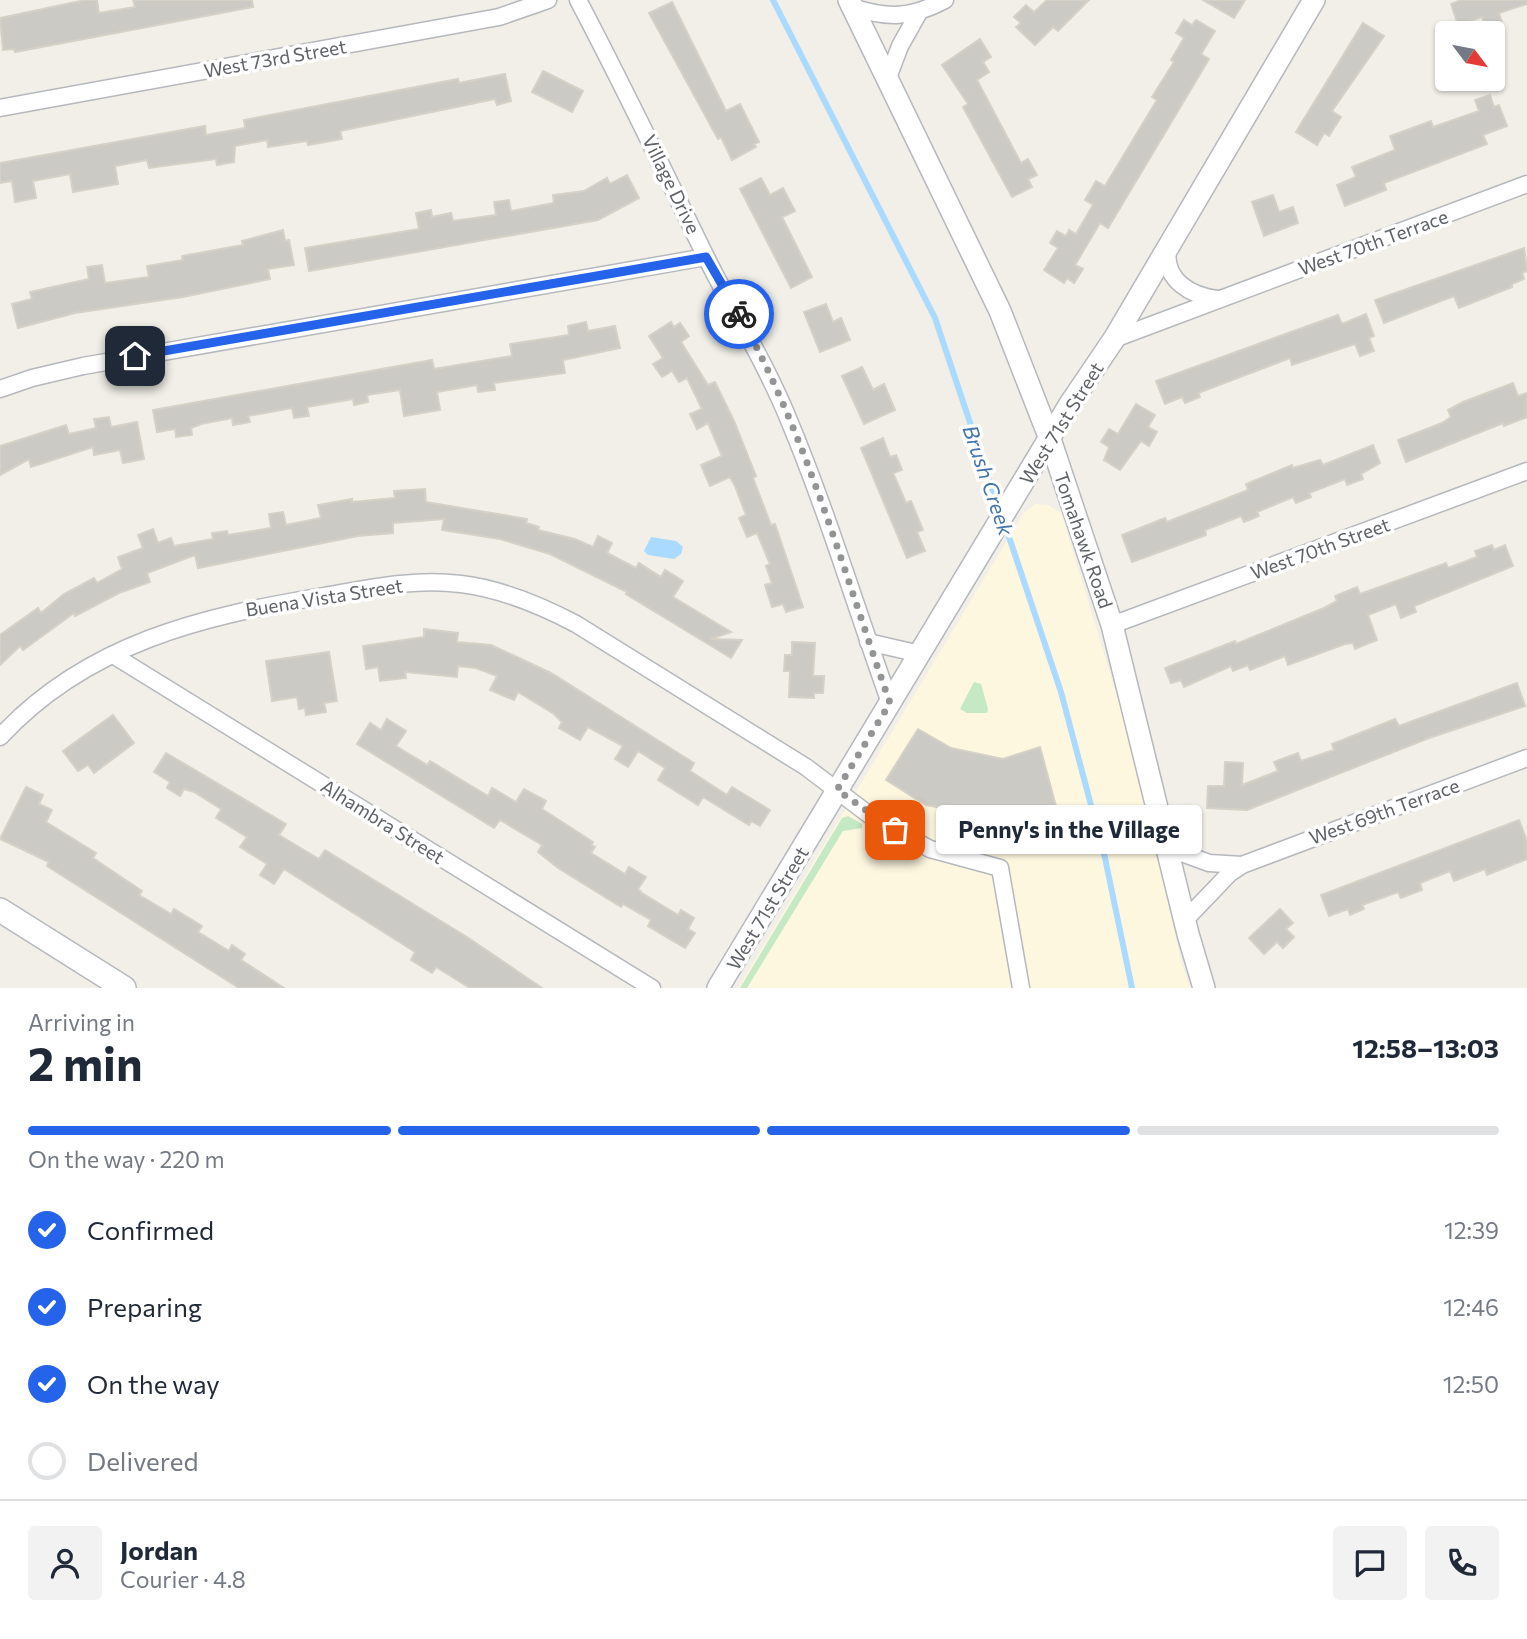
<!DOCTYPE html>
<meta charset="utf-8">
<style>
:root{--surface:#fff;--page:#f2f2f3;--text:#1f2937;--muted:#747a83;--line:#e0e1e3;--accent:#2563eb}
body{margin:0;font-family:Commissioner,sans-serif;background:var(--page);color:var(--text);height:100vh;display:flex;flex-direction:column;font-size:26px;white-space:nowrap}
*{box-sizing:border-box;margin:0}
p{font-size:23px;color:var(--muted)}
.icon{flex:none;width:38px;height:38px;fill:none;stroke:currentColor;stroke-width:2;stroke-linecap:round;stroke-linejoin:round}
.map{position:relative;height:988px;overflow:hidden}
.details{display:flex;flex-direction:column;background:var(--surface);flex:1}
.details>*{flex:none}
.needle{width:46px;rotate:122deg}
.tools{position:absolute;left:1435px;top:21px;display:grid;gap:14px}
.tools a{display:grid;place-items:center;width:70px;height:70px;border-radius:7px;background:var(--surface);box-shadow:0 2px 5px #0004;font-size:35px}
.pin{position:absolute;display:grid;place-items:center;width:60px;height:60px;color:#fff;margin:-30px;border-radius:14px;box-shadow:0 4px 10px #0006}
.courier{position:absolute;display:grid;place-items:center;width:70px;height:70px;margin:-35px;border:5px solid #2563eb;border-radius:50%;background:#fff;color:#222;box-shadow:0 2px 9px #0007}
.bubble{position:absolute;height:49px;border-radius:7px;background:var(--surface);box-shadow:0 2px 5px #0004;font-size:23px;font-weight:700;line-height:49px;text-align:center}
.summary em{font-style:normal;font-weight:700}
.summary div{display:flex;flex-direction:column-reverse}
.summary{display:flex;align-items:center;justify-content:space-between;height:119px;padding:0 28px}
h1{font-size:46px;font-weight:700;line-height:52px}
.bar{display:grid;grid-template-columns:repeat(4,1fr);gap:10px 7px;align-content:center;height:84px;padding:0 28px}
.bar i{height:9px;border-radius:5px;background:var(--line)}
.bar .active{background:var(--accent)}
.bar p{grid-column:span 4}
.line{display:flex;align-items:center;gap:18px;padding:0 28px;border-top:2px solid var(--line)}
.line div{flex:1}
.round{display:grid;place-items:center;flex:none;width:74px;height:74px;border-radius:7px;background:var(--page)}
ol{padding:0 28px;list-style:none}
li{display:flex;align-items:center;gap:21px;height:77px}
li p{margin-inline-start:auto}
li .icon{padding:7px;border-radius:50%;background:var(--accent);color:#fff;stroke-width:4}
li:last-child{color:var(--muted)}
li i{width:38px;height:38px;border:4px solid var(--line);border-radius:50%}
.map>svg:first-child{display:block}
</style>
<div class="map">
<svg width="1527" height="988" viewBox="0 0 1527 988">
<rect width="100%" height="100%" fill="#f1efe8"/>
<!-- commercial -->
<polygon fill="#fef7e0" points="1035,504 1048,505 1061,513 1135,755 1182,965 1191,988 738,988 1023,514"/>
<!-- green -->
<g fill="#c5e8c5">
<polygon points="974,682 981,684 988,709 987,713 967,713 960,709"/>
<polygon points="848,816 862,824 862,828 843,831 747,988 740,988 842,818"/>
</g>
<!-- water -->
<polygon fill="#aadaff" points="651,537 676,541 683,547 681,554 674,559 648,555 644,551"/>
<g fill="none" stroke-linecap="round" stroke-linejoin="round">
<!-- stream -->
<g stroke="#aadaff" stroke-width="6">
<polyline points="773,0 935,318 1000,512"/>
<polyline points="1004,522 1061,692 1105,858 1132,988"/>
</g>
</g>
<!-- building -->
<g fill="#cccac5" stroke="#d6d1c6" stroke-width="2">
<polygon points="85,0 97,0 99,13 135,7 133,0 252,0 253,7 15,52 14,49 3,50 0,18"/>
<polygon points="1047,0 1089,0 1058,31 1053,27 1035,45 1016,27 1021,23 1014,17 1026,5 1034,12"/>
<polygon points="1203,0 1245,0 1234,18"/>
<polygon points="1461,0 1527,0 1527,4 1499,13 1503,26 1486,31 1482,17 1458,25 1451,4"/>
<polygon points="672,2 726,111 740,104 759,142 754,144 756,147 732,160 721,137 718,139 649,13"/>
<polygon points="1184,20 1192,25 1196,20 1215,31 1201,54 1209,59 1108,228 1100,223 1075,265 1083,269 1074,283 1067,278 1064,283 1044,270 1058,248 1050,243 1057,231 1066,236 1069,230 1076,234 1093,205 1085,200 1096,181 1105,186 1157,100 1152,97 1174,62 1171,60 1184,38 1176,33"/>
<polygon points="1363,23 1384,36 1332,111 1341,117 1329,136 1324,133 1317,145 1296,132"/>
<polygon points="980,39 991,57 983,62 989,72 977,80 1021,163 1028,159 1037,175 1028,179 1032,187 1012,197 963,107 968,104 942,65"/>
<polygon points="543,71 583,91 572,112 532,92"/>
<polygon points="505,74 511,101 497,105 495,99 340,131 342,139 308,145 307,141 268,147 267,140 235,146 234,162 217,165 216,159 149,168 147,160 115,166 118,184 73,192 70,174 33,181 36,198 15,202 12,181 0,183 0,163 205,126 206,135 245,128 244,120 458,79 459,83"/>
<polygon points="1490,95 1494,107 1499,105 1507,126 1483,135 1487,144 1384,183 1386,190 1345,206 1337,185 1356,177 1352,167 1395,150 1390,136 1431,121 1433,127 1479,111 1475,100"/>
<polygon points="627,175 639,198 598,220 309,271 305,248 419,229 416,213 431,210 432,217 451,213 453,221 496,215 494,202 509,200 511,211 554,203 553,195 584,191 607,178 610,184"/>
<polygon points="761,178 770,195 783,188 795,211 782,217 812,277 791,288 740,189"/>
<polygon points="1273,195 1279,212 1293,207 1298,223 1264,236 1252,202"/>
<polygon points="283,230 285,241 289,240 294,265 268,269 270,279 183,297 75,313 18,328 12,304 32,299 30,292 89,279 87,267 102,265 105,283 149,277 147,266 183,260 182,256 243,245 242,241"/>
<polygon points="1524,248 1527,271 1522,273 1524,279 1512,284 1512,287 1459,308 1454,296 1384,323 1375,300"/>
<polygon points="826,304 833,322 841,318 850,340 820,352 804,312"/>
<polygon points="1366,314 1374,336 1369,338 1374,351 1360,356 1355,344 1292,365 1290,358 1198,393 1200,397 1185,403 1182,397 1165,404 1156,381 1338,315 1342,324"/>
<polygon points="586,322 588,331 615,326 620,348 563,360 565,373 494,383 495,390 478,392 477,385 437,392 440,410 404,416 400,390 367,395 368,402 354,405 353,399 307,407 309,416 294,418 292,408 248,416 250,422 233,425 232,418 201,424 191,428 192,435 176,437 175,429 157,432 153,410 432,360 434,369 512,356 510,344 569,335 568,326"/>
<polygon points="671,322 674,327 680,323 689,336 681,342 708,385 715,382 734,421 756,476 753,478 771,525 775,524 803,607 786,612 783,604 772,607 765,585 772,583 766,566 770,564 757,533 747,537 739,518 746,515 735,486 730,477 710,486 701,465 722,456 708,423 697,429 690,414 702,409 687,378 679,382 672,371 662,377 653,364 663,358 649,336"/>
<polygon points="862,367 873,390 884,384 895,410 864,424 842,376"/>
<polygon points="1513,383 1518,396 1527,393 1527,417 1504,426 1503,423 1406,462 1398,440 1442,423 1451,417 1448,410 1463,402"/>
<polygon points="1136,404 1155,415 1148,427 1157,432 1149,446 1141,441 1120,470 1104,460 1109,447 1101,442 1109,429 1118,434"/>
<polygon points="109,417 111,427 137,422 144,459 123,463 120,450 94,455 93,447 31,467 29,459 0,475 0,446 66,425 69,434 96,428 94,419"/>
<polygon points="883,438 890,457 896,455 902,470 893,473 906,503 911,501 923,530 917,532 925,551 907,558 861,448"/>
<polygon points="1373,445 1380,463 1361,474 1363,479 1347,485 1345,479 1309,493 1311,497 1296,503 1293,497 1257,512 1259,516 1244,522 1241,516 1205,530 1206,535 1132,562 1122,535 1165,518 1167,522 1248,490 1246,484 1292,465 1293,468 1320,460 1323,465"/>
<polygon points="425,489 426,502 527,519 526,523 539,527 538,530 575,539 593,547 598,536 612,543 607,553 636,568 639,563 661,577 665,570 683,581 673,597 731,632 711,639 742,640 731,658 626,594 627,592 550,554 500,539 442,530 444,519 393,523 393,533 358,536 198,568 195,555 147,573 150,582 119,593 75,616 74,613 23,650 20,646 0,665 0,635 38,608 41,613 64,594 94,578 97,583 122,569 118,557 143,548 138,535 153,529 158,543 171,538 174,546 213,539 212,533 227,531 228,535 271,528 269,514 283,512 286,525 321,518 318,505 352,499 352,502 395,498 394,491"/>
<polygon points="1492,545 1494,550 1505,545 1513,566 1414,606 1416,612 1401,618 1396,604 1368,615 1377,640 1355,649 1353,643 1345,644 1288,665 1285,656 1250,670 1248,665 1233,671 1231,666 1184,687 1181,680 1171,683 1165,668 1235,641 1236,644 1324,608 1337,601 1335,596 1357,587 1360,594 1446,563 1448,568 1477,557 1475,551"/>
<polygon points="424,629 458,633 457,642 491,645 551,673 694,763 690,771 727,795 732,787 770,810 760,826 751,821 749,825 703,797 698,805 658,780 665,768 638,751 628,767 615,759 623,746 588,727 580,740 559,728 562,722 554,714 518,692 514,700 490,690 497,676 476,668 458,666 457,677 405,672 406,678 380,681 378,667 366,669 363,646 424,637"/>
<polygon points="792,642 815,643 813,676 824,676 823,693 814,693 814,698 789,697 790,671 784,671 785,655 792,655"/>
<polygon points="329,652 337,701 324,703 326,712 306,715 305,708 299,709 297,697 272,701 266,661"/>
<polygon points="1517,683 1525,706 1429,738 1247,810 1207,808 1208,786 1224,786 1225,762 1243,763 1242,785 1278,771 1274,762 1298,753 1301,761 1334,750 1332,744 1395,719 1399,726"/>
<polygon points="113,715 134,743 94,773 88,765 78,771 63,751"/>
<polygon points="387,719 406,731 396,746 427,765 430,761 488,796 492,788 516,802 524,789 546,801 542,809 593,842 591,845 595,847 591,853 625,874 629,867 646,877 638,889 642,893 678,915 681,910 694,918 688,929 695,933 685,948 648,926 651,920 623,904 621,907 558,868 538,852 542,845 500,820 494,828 357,744 370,723 381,730"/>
<polygon points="918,729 951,748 1003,759 1040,747 1056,806 1005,820 926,805 886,780"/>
<polygon points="166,753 286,824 279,835 319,859 325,850 467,937 542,988 470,988 436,967 432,973 411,960 415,952 284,869 274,884 260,875 267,864 240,847 247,837 216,818 221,809 194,792 184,789 180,796 167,788 170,782 154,772"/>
<polygon points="26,787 43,795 39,804 52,810 46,822 96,853 93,858 142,891 139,895 171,914 174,909 202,926 198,932 229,951 232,945 245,954 241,960 284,988 239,988 47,866 49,862 0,839"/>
<polygon points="1519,820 1527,841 1527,859 1487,875 1485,869 1454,881 1450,871 1420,883 1422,890 1401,898 1398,892 1362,905 1364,909 1350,915 1348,909 1329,916 1321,895"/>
<polygon points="1280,909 1293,923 1286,929 1294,937 1283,948 1277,942 1264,954 1249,938"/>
</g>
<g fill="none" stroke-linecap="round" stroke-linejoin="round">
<defs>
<g id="minor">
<path d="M 578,0 C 623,85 664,171 706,257 C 733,311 765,362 788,418 C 827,511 856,608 890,703"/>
<path d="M 852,7 C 888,19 911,18 945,0"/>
<polyline points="888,78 900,46 918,14"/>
<polyline points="0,108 499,17 548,0"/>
<path d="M 1168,249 C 1163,280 1191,296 1218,299"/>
<polyline points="1114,339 1527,184"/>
<polyline points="0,389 32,378 83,366 706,257"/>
<polyline points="1112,625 1527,471"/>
<polyline points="868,642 920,654"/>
<polyline points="113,655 652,988"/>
<path d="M 0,737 C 87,643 203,616 324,596 C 370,588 415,578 461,584 C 502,589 540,605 576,624 L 806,767 L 872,817 L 930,849 L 1000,868 L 1021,988"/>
<polyline points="1168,848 1209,863 1242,865"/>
<polyline points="1185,920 1230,873 1242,865 1527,758"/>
</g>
<g id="tertiary">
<polyline points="849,0 1000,311 1050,439 1112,625 1188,934 1204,988"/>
<polyline points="718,988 1070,404 1114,339 1314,0"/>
</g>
<polyline id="secondary" points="0,910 124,988"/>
</defs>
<!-- minor casing -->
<use href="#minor" stroke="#b5b8bc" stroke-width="19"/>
<!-- tertiary casing -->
<use href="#tertiary" stroke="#b5b8bc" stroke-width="24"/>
<!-- secondary casing -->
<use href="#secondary" stroke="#b6babf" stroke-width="26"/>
<!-- minor -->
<use href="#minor" stroke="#fff" stroke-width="16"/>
<!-- tertiary -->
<use href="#tertiary" stroke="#fff" stroke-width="21"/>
<!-- secondary -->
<use href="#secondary" stroke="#fff" stroke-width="23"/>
</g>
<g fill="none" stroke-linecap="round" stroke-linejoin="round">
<!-- done -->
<path stroke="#929495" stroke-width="7" stroke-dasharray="0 12.6" d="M 739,314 C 807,436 844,573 890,703 L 837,790 L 895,830"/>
<!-- route -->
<polyline stroke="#2563eb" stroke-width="9" points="135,356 706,257 739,314"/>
</g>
<g text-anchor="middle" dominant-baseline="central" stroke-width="7" stroke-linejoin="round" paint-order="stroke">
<!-- street labels -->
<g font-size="19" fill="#5f6368" stroke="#fff">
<text transform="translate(275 58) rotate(-10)">West 73rd Street</text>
<text transform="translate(672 184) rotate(64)">Village Drive</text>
<text transform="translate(1373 242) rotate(-20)">West 70th Terrace</text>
<text transform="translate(1061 423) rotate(-58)">West 71st Street</text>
<text transform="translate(1084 540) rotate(71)">Tomahawk Road</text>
<text transform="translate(1320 548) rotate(-20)">West 70th Street</text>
<text transform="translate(324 597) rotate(-9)">Buena Vista Street</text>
<text transform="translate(1384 811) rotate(-20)">West 69th Terrace</text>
<text transform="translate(383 821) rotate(32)">Alhambra Street</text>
<text transform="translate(767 908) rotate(-59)">West 71st Street</text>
</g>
<!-- water labels -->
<g font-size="21" font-style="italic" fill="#4174aa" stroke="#fff">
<text transform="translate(989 480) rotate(71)">Brush Creek</text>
</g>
</g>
</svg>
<div class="tools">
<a><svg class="needle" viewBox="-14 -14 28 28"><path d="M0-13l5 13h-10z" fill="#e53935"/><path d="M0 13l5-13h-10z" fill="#747a83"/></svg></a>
</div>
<div class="pin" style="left:895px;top:830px;background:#ea580c"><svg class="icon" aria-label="bag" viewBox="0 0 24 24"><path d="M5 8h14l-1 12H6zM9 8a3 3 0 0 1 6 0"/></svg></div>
<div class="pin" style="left:135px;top:356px;background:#1f2937"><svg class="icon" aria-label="home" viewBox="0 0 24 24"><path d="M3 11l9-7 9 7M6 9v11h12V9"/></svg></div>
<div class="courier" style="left:739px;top:314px"><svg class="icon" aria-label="bike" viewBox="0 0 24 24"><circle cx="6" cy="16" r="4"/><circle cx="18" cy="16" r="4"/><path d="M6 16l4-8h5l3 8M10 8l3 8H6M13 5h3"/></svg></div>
<div class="bubble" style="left:936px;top:805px;width:266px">Penny's in the Village</div>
</div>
<section class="details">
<div class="summary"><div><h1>2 min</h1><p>Arriving in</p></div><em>12:58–13:03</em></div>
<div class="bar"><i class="active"></i><i class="active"></i><i class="active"></i><i></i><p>On the way · 220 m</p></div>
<ol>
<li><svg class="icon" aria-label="check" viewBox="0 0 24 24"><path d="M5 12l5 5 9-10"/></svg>Confirmed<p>12:39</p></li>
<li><svg class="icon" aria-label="check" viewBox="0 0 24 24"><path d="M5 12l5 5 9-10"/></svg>Preparing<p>12:46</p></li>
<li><svg class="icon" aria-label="check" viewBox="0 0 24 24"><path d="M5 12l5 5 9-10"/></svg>On the way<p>12:50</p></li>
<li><i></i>Delivered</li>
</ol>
<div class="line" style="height:126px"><a class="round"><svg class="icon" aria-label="person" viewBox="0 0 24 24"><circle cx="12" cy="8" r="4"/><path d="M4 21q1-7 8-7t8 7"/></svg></a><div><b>Jordan</b><p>Courier · 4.8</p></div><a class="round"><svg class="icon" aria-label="chat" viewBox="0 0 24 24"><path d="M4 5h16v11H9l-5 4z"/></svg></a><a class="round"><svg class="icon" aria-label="phone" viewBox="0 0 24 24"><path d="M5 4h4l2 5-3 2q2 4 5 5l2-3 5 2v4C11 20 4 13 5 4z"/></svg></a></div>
</section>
